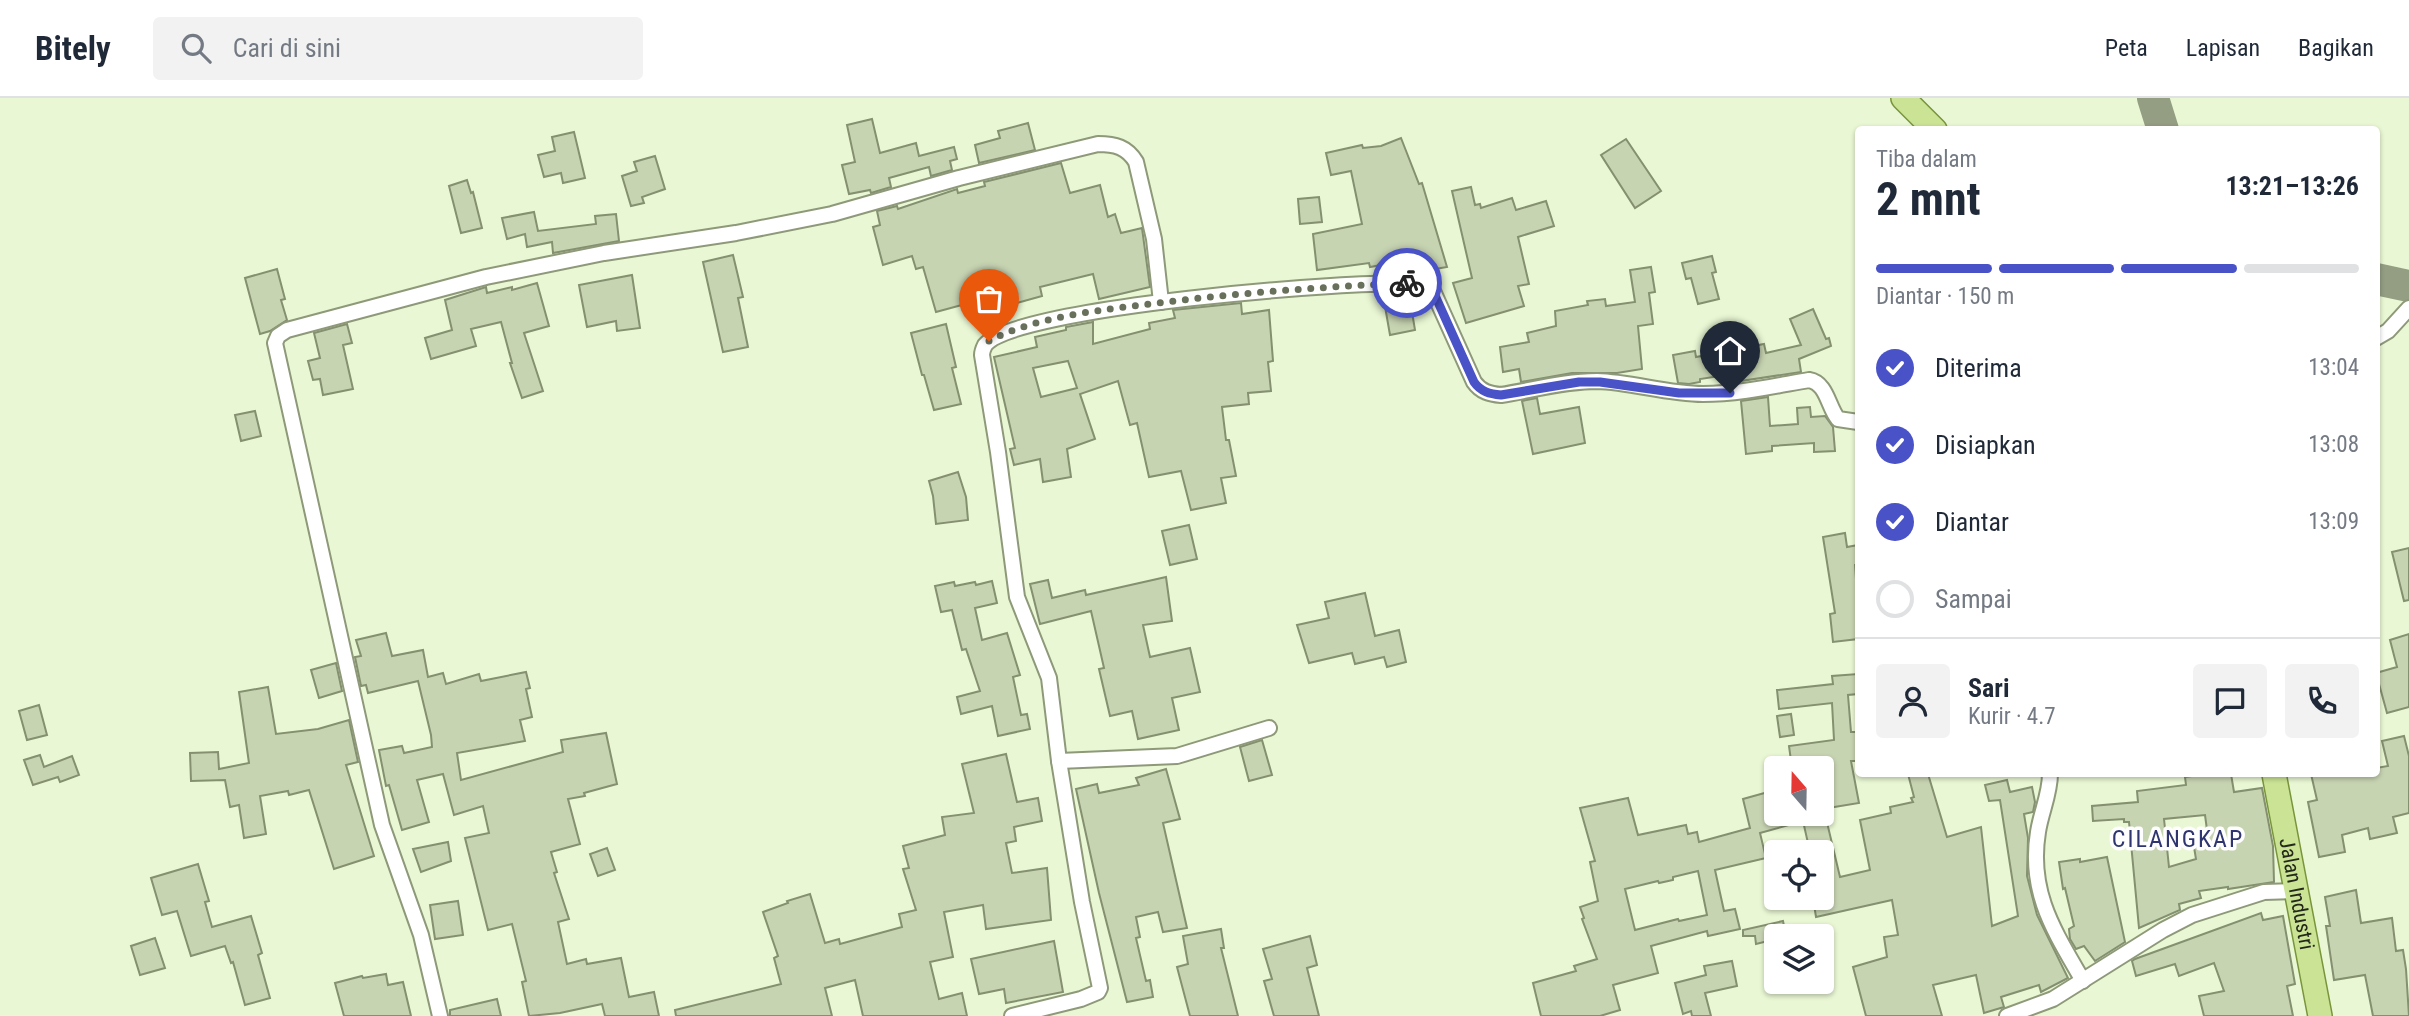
<!DOCTYPE html>
<html lang="id">
<meta charset="utf-8">
<style>
:root{--surface:#fff;--page:#f2f2f3;--text:#1f2937;--muted:#747a83;--line:#e0e1e3;--accent:#4a52c7}
body{margin:0;font-family:"Roboto Condensed",sans-serif;background:var(--page);color:var(--text);height:100vh;display:flex;flex-direction:column;font-size:26px;white-space:nowrap}
*{box-sizing:border-box;margin:0}
p{font-size:23px;color:var(--muted)}
.icon{flex:none;width:38px;height:38px;fill:none;stroke:currentColor;stroke-width:2;stroke-linecap:round;stroke-linejoin:round}
.map{position:relative;flex:1;overflow:hidden}
.drawer{position:absolute;left:1855px;top:28px;width:525px;height:651px;display:flex;flex-direction:column;background:var(--surface);border-radius:7px;box-shadow:0 2px 5px #0004}
.drawer>*{flex:none}
.needle{width:46px;rotate:340deg}
.fabs{position:absolute;left:1764px;top:658px;display:grid;gap:14px}
.fabs a{display:grid;place-items:center;width:70px;height:70px;border-radius:7px;background:var(--surface);box-shadow:0 2px 5px #0004;font-size:35px}
.pin{position:absolute;display:grid;place-items:center;width:60px;height:60px;color:#fff;margin:-72px -30px;border-radius:50% 50% 50% 0;rotate:-45deg;box-shadow:0 0 7px #0007}
.pin .icon{rotate:45deg}
.courier{position:absolute;display:grid;place-items:center;width:70px;height:70px;margin:-35px;border:5px solid #4a52c7;border-radius:50%;background:#fff;color:#222;box-shadow:0 2px 9px #0007}
.head em{font-style:normal;font-weight:700}
.head div{display:flex;flex-direction:column-reverse}
.head{display:flex;align-items:center;justify-content:space-between;height:119px;padding:0 21px}
h1{font-size:46px;font-weight:700;line-height:52px}
.bar{display:grid;grid-template-columns:repeat(4,1fr);gap:10px 7px;align-content:center;height:84px;padding:0 21px}
.bar i{height:9px;border-radius:5px;background:var(--line)}
.bar .current{background:var(--accent)}
.bar p{grid-column:span 4}
.line{display:flex;align-items:center;gap:18px;padding:0 21px;border-top:2px solid var(--line)}
.line div{flex:1}
.round{display:grid;place-items:center;flex:none;width:74px;height:74px;border-radius:7px;background:var(--page)}
ol{padding:0 21px;list-style:none}
li{display:flex;align-items:center;gap:21px;height:77px}
li p{margin-inline-start:auto}
li .icon{padding:7px;border-radius:50%;background:var(--accent);color:#fff;stroke-width:4}
li:last-child{color:var(--muted)}
li i{width:38px;height:38px;border:4px solid var(--line);border-radius:50%}
header{display:flex;align-items:center;gap:42px;box-sizing:border-box;height:98px;padding:0 35px;background:var(--surface);border-bottom:2px solid var(--line)}
header strong{font-size:33px}
nav{display:flex;gap:38px;margin-inline-start:auto;font-size:24px}
.search{width:490px;height:63px;background:var(--page);display:flex;align-items:center;gap:18px;box-sizing:border-box;padding:0 24px;border-radius:7px;color:var(--muted);font-size:26px}
.map>svg:first-child{display:block}
</style>
<header>
<strong>Bitely</strong>
<div class="search"><svg class="icon" aria-label="search" viewBox="0 0 24 24"><circle cx="10" cy="10" r="6"/><path d="M15 15l6 6"/></svg>Cari di sini</div>
<nav><a>Peta</a><a>Lapisan</a><a>Bagikan</a></nav>
</header>
<div class="map">
<svg width="2409" height="918" viewBox="0 0 2409 918">
<rect width="100%" height="100%" fill="#e9f7d4"/>
<g fill="none" stroke-linecap="round" stroke-linejoin="round">
<!-- river -->
<g stroke="#949e83" stroke-width="32">
<polyline points="2153,0 2163,32"/>
<polyline points="2376,181 2409,188"/>
</g>
</g>
<!-- building -->
<g fill="#c7d4b2" stroke="#849070" stroke-width="2" fill-rule="evenodd">
<polygon points="872,21 880,55 916,45 919,58 954,49 957,61 950,63 952,72 931,78 929,69 889,80 891,89 871,95 870,92 849,96 842,67 855,64 847,27"/>
<polygon points="1028,25 1035,52 979,65 975,47 1000,40 998,33"/>
<polygon points="574,34 585,80 563,85 561,75 544,79 538,57 555,53 552,39"/>
<polygon points="1401,40 1419,86 1422,85 1447,169 1406,176 1403,163 1370,169 1369,165 1317,172 1313,136 1362,126 1351,73 1331,77 1326,55 1362,47 1363,50 1381,48"/>
<polygon points="1626,41 1661,93 1635,110 1601,57"/>
<polygon points="655,58 665,91 642,99 644,105 631,108 622,78 637,73 634,64"/>
<polygon points="1061,65 1070,95 1100,87 1108,119 1115,116 1121,135 1142,130 1150,189 1099,201 1093,176 1040,189 1042,198 1017,205 1009,204 1006,195 936,214 923,169 916,171 912,158 883,167 873,129 880,127 877,113 897,108 898,111 957,91 958,95 985,88 984,84"/>
<polygon points="467,82 471,95 473,94 482,130 461,135 449,88"/>
<polygon points="1471,89 1475,107 1480,106 1481,110 1512,100 1516,112 1546,103 1554,128 1518,139 1529,186 1518,188 1524,208 1466,225 1453,185 1472,180 1452,93"/>
<polygon points="1319,99 1322,124 1300,126 1298,101"/>
<polygon points="534,114 538,133 596,126 595,118 616,116 619,143 553,155 552,144 527,149 525,136 507,141 502,120"/>
<polygon points="733,157 743,199 738,200 748,249 723,254 703,164"/>
<polygon points="1712,158 1716,174 1712,175 1719,201 1698,206 1691,180 1686,181 1682,165"/>
<polygon points="1651,169 1655,194 1649,195 1653,226 1638,228 1642,271 1617,275 1572,275 1521,284 1519,271 1503,274 1500,249 1529,244 1527,235 1556,228 1555,213 1588,207 1587,203 1605,201 1606,208 1635,204 1630,172"/>
<polygon points="277,171 285,201 281,202 287,222 270,233 260,236 245,180"/>
<polygon points="632,177 640,230 617,233 616,223 587,229 579,187"/>
<polygon points="537,185 549,228 524,235 543,293 522,300 510,265 512,265 501,224 471,231 476,248 431,261 425,240 452,232 445,202 486,189 487,195 512,189 512,192"/>
<polygon points="1395,195 1409,196 1415,232 1390,237 1383,197"/>
<path d="M 1241,205 L 1242,216 L 1269,212 L 1273,263 L 1268,264 L 1271,293 L 1248,295 L 1249,306 L 1222,309 L 1226,342 L 1229,342 L 1236,378 L 1221,380 L 1226,405 L 1191,412 L 1181,373 L 1149,379 L 1137,325 L 1130,327 L 1118,283 L 1080,296 L 1095,341 L 1067,351 L 1071,379 L 1043,384 L 1040,361 L 1014,367 L 1010,351 L 1015,350 L 994,259 L 1037,249 L 1035,239 L 1066,232 L 1066,229 L 1093,224 L 1093,246 L 1150,231 L 1149,225 L 1175,220 L 1173,212 ZM 1068,263 L 1077,290 L 1041,299 L 1033,270 Z"/>
<polygon points="1813,211 1826,241 1829,240 1831,248 1799,261 1801,274 1734,284 1733,276 1700,281 1700,284 1689,286 1678,285 1673,257 1695,253 1696,259 1764,246 1766,255 1801,247 1790,221"/>
<polygon points="347,226 352,245 343,247 353,291 323,297 320,281 313,282 308,263 320,260 314,235"/>
<polygon points="946,226 956,269 952,270 961,306 934,312 924,277 922,277 911,235"/>
<polygon points="1768,299 1770,328 1798,326 1797,310 1810,309 1811,319 1825,318 1833,329 1835,353 1814,354 1814,345 1772,348 1772,353 1746,356 1741,303"/>
<polygon points="1537,300 1540,316 1579,309 1585,345 1533,356 1522,303"/>
<polygon points="255,313 261,338 241,343 235,317"/>
<polygon points="958,374 966,399 968,422 936,426 933,398 929,383"/>
<polygon points="1189,427 1197,461 1170,467 1162,433"/>
<polygon points="1845,435 1847,449 1858,447 1858,466 1855,467 1858,508 1858,541 1833,544 1830,516 1835,515 1823,439"/>
<polygon points="2409,450 2409,502 2404,503 2392,454"/>
<polygon points="1166,479 1172,523 1143,527 1150,559 1190,550 1200,594 1172,600 1179,632 1138,641 1132,613 1110,618 1099,571 1104,570 1091,513 1040,526 1030,486 1048,482 1052,500 1085,492 1086,497"/>
<polygon points="992,483 997,505 975,510 982,542 1007,535 1020,577 1013,579 1021,617 1027,616 1030,631 998,638 992,608 961,616 957,599 980,593 966,551 962,552 952,512 941,514 935,488 954,484 955,488 975,484 976,487"/>
<polygon points="1365,495 1375,538 1399,532 1406,564 1387,569 1384,559 1355,566 1352,555 1309,565 1297,527 1329,520 1325,504"/>
<polygon points="386,535 392,558 423,552 428,579 443,575 446,586 479,576 481,583 526,574 530,590 526,591 532,619 520,622 525,643 457,655 461,682 563,654 561,642 606,635 617,686 584,695 585,698 568,701 580,746 551,754 557,774 554,775 569,821 558,824 567,866 586,861 587,866 621,860 629,899 654,894 659,918 605,918 602,906 560,915 529,918 522,884 526,883 512,826 488,832 465,740 489,735 483,708 454,717 443,676 417,682 429,724 402,732 389,687 386,688 379,652 402,648 404,655 432,649 431,637 418,583 368,595 366,587 361,588 355,559 361,558 356,542"/>
<polygon points="2409,536 2409,609 2387,615 2376,575 2397,569 2390,542"/>
<polygon points="336,565 342,593 319,600 311,572"/>
<polygon points="1858,576 1858,596 1848,597 1851,634 1858,634 1858,663 1851,663 1859,705 1822,711 1822,670 1792,670 1789,648 1834,642 1832,605 1779,611 1777,592 1833,586 1832,578"/>
<polygon points="268,589 276,636 318,631 349,622 358,664 346,667 374,758 334,771 309,692 289,697 288,693 260,698 266,736 244,740 239,707 230,709 225,682 191,683 190,655 218,654 219,671 249,665 239,594"/>
<polygon points="39,607 47,637 27,642 19,613"/>
<polygon points="1791,616 1794,637 1780,639 1777,618"/>
<polygon points="2404,638 2409,658 2409,715 2393,719 2397,735 2370,741 2368,730 2342,737 2345,754 2319,759 2308,704 2317,702 2311,676 2376,676 2376,670 2388,668 2382,643"/>
<polygon points="1262,642 1272,677 1249,683 1240,649"/>
<polygon points="1006,656 1017,704 1038,700 1042,723 1014,729 1016,743 1006,745 1012,775 1047,770 1051,822 986,831 983,807 944,814 953,859 930,864 939,901 962,895 967,918 863,918 855,882 825,890 832,918 676,918 675,912 781,886 774,860 778,858 763,814 788,805 787,803 810,796 825,845 839,841 840,846 902,829 899,816 916,812 903,771 909,770 903,748 945,737 942,719 974,715 962,666"/>
<polygon points="40,657 44,669 72,658 79,677 60,684 58,679 33,687 24,662"/>
<polygon points="1166,671 1180,721 1163,725 1187,830 1163,834 1158,814 1136,819 1140,839 1136,840 1146,883 1150,882 1153,899 1127,904 1099,795 1076,691 1097,686 1099,695 1139,687 1136,680"/>
<path d="M 1908,676 L 1928,676 L 1947,739 L 1981,729 L 1992,828 L 2018,818 L 2000,702 L 1989,703 L 1985,687 L 2007,682 L 2010,694 L 2032,689 L 2035,704 L 2033,714 L 2024,716 L 2028,740 L 2027,778 L 2037,817 L 2068,880 L 2041,894 L 2039,887 L 2001,899 L 2004,909 L 1984,915 L 1976,877 L 1933,887 L 1942,918 L 1866,918 L 1853,869 L 1887,859 L 1884,839 L 1898,837 L 1892,802 L 1816,819 L 1813,800 L 1822,800 L 1822,754 L 1810,754 L 1803,723 L 1760,735 L 1766,760 L 1715,772 L 1724,813 L 1735,811 L 1740,831 L 1708,838 L 1707,833 L 1651,848 L 1658,875 L 1613,887 L 1620,912 L 1600,918 L 1541,918 L 1533,885 L 1576,873 L 1574,868 L 1597,861 L 1582,821 L 1584,820 L 1580,809 L 1598,803 L 1590,764 L 1595,763 L 1580,710 L 1628,700 L 1638,737 L 1686,727 L 1688,736 L 1697,734 L 1699,744 L 1750,730 L 1743,701 L 1768,694 L 1774,716 L 1825,716 L 1840,779 L 1870,772 L 1860,722 L 1891,715 L 1890,709 L 1913,704 L 1911,700 L 1914,699 ZM 1698,773 L 1707,817 L 1679,823 L 1678,821 L 1635,832 L 1625,791 L 1658,783 L 1659,785 L 1673,782 L 1673,779 Z"/>
<path d="M 2205,676 L 2231,676 L 2234,694 L 2262,690 L 2273,748 L 2274,784 L 2228,791 L 2228,789 L 2199,793 L 2201,800 L 2179,806 L 2180,812 L 2139,830 L 2129,724 L 2124,724 L 2124,721 L 2093,723 L 2092,708 L 2138,704 L 2137,693 L 2186,687 L 2185,679 ZM 2205,717 L 2209,747 L 2194,749 L 2196,761 L 2169,769 L 2164,721 Z"/>
<polygon points="448,744 451,763 421,774 413,751"/>
<polygon points="607,750 615,772 598,778 590,756"/>
<polygon points="2107,759 2125,844 2095,863 2084,848 2076,851 2070,841 2069,831 2074,828 2065,790 2063,791 2059,764 2080,761 2080,764"/>
<polygon points="198,766 209,803 205,804 212,829 251,818 262,855 258,857 270,900 245,907 233,864 231,865 225,848 191,858 177,813 162,817 151,780"/>
<polygon points="2356,792 2361,825 2392,820 2396,853 2403,852 2406,871 2409,918 2373,918 2365,877 2334,882 2326,828 2330,828 2325,799"/>
<polygon points="458,803 463,837 435,841 430,807"/>
<polygon points="2261,815 2263,822 2283,818 2295,886 2287,888 2293,918 2204,918 2199,898 2224,893 2214,865 2179,878 2175,866 2136,878 2132,863 2135,861"/>
<polygon points="1783,823 1786,838 1776,838 1776,841 1756,846 1755,838 1743,838 1743,832"/>
<polygon points="1221,831 1224,850 1221,850 1238,918 1190,918 1177,869 1188,866 1183,838"/>
<polygon points="1310,838 1317,867 1307,870 1319,918 1274,918 1264,883 1272,881 1263,851"/>
<polygon points="155,840 165,870 140,877 131,848"/>
<polygon points="1054,843 1063,894 1006,905 1004,891 979,896 971,861"/>
<polygon points="1732,863 1737,888 1705,895 1711,918 1692,918 1691,913 1683,916 1675,885 1706,877 1704,868"/>
<polygon points="386,876 388,887 403,884 411,918 344,918 335,885 362,878 363,880"/>
<polygon points="497,901 501,918 450,918 450,912"/>
</g>
<g fill="none" stroke-linecap="round" stroke-linejoin="round">
<defs>
<g id="minor">
<polyline points="2376,240 2388,233 2409,210"/>
<polyline points="1059,663 1177,658 1269,630"/>
<path d="M 2050,676 C 2050,696 2041,714 2038,734 C 2028,795 2055,834 2083,883"/>
<path d="M 440,918 L 421,837 L 382,727 L 275,245 L 278,238 L 287,232 L 486,179 L 604,155 L 736,135 L 832,116 L 959,80 L 1098,46 C 1115,46 1127,49 1136,64 L 1154,141 L 1161,204"/>
<path d="M 1012,918 L 1081,901 L 1098,894 L 1100,890 L 1082,804 L 1059,663 L 1049,580 L 1017,499 L 998,354 L 982,257 C 982,255 984,249 985,247 C 1014,209 1361,181 1419,186 L 1433,193 L 1474,284 C 1481,294 1490,296 1501,297 C 1533,292 1565,283 1597,283 C 1632,284 1667,296 1703,296 C 1739,296 1774,288 1809,282 C 1827,285 1828,309 1838,321 L 1858,324"/>
<polyline points="2007,918 2053,901 2163,832 2192,817 2264,794 2295,793"/>
</g>
<g id="primary">
<polyline points="1903,0 1935,32"/>
<path id="s1" d="M 2274,676 L 2320,918"/>
</g>
</defs>
<!-- minor casing -->
<use href="#minor" stroke="#8d9979" stroke-width="18"/>
<!-- primary casing -->
<use href="#primary" stroke="#79953b" stroke-width="26"/>
<!-- minor -->
<use href="#minor" stroke="#fff" stroke-width="14"/>
<!-- primary -->
<use href="#primary" stroke="#cae394" stroke-width="23"/>
</g>
<g fill="none" stroke-linecap="round" stroke-linejoin="round">
<!-- done -->
<path stroke="#68705c" stroke-width="7" stroke-dasharray="0 12.6" d="M 989,243 C 1034,219 1100,212 1150,206 C 1236,195 1321,189 1407,185"/>
<!-- route -->
<path stroke="#4a52c7" stroke-width="9" d="M 1407,185 L 1419,186 L 1433,193 L 1474,284 C 1481,294 1490,296 1501,297 L 1579,284 L 1600,284 L 1679,295 L 1730,295"/>
</g>
<g text-anchor="middle" dominant-baseline="central" stroke-width="7" stroke-linejoin="round" paint-order="stroke">
<!-- street labels -->
<g font-size="21" fill="#23281b" stroke="#fefefe">
<text stroke="none"><textPath href="#s1" startOffset="122">Jalan Industri</textPath></text>
</g>
<!-- quarter labels -->
<g font-size="24" letter-spacing="2" fill="#2e356f" stroke="#fefefe">
<text x="2178" y="741">CILANGKAP</text>
</g>
</g>
</svg>
<div class="fabs">
<a><svg class="needle" viewBox="-14 -14 28 28"><path d="M0-13l5 13h-10z" fill="#e53935"/><path d="M0 13l5-13h-10z" fill="#747a83"/></svg></a>
<a><svg class="icon" aria-label="locate" viewBox="0 0 24 24"><circle cx="12" cy="12" r="6"/><path d="M12 2v4M12 18v4M2 12h4M18 12h4"/></svg></a>
<a><svg class="icon" aria-label="layers" viewBox="0 0 24 24"><path d="M12 4l9 5-9 5-9-5zM3 14l9 5 9-5"/></svg></a>
</div>
<div class="pin" style="left:989px;top:243px;background:#ea580c"><svg class="icon" aria-label="bag" viewBox="0 0 24 24"><path d="M5 8h14l-1 12H6zM9 8a3 3 0 0 1 6 0"/></svg></div>
<div class="pin" style="left:1730px;top:295px;background:#1f2937"><svg class="icon" aria-label="home" viewBox="0 0 24 24"><path d="M3 11l9-7 9 7M6 9v11h12V9"/></svg></div>
<div class="courier" style="left:1407px;top:185px"><svg class="icon" aria-label="bike" viewBox="0 0 24 24"><circle cx="6" cy="16" r="4"/><circle cx="18" cy="16" r="4"/><path d="M6 16l4-8h5l3 8M10 8l3 8H6M13 5h3"/></svg></div>
<section class="drawer">
<div class="head"><div><h1>2 mnt</h1><p>Tiba dalam</p></div><em>13:21–13:26</em></div>
<div class="bar"><i class="current"></i><i class="current"></i><i class="current"></i><i></i><p>Diantar · 150 m</p></div>
<ol>
<li><svg class="icon" aria-label="check" viewBox="0 0 24 24"><path d="M5 12l5 5 9-10"/></svg>Diterima<p>13:04</p></li>
<li><svg class="icon" aria-label="check" viewBox="0 0 24 24"><path d="M5 12l5 5 9-10"/></svg>Disiapkan<p>13:08</p></li>
<li><svg class="icon" aria-label="check" viewBox="0 0 24 24"><path d="M5 12l5 5 9-10"/></svg>Diantar<p>13:09</p></li>
<li><i></i>Sampai</li>
</ol>
<div class="line" style="height:126px"><a class="round"><svg class="icon" aria-label="person" viewBox="0 0 24 24"><circle cx="12" cy="8" r="4"/><path d="M4 21q1-7 8-7t8 7"/></svg></a><div><b>Sari</b><p>Kurir · 4.7</p></div><a class="round"><svg class="icon" aria-label="chat" viewBox="0 0 24 24"><path d="M4 5h16v11H9l-5 4z"/></svg></a><a class="round"><svg class="icon" aria-label="phone" viewBox="0 0 24 24"><path d="M5 4h4l2 5-3 2q2 4 5 5l2-3 5 2v4C11 20 4 13 5 4z"/></svg></a></div>
</section>
</div>
